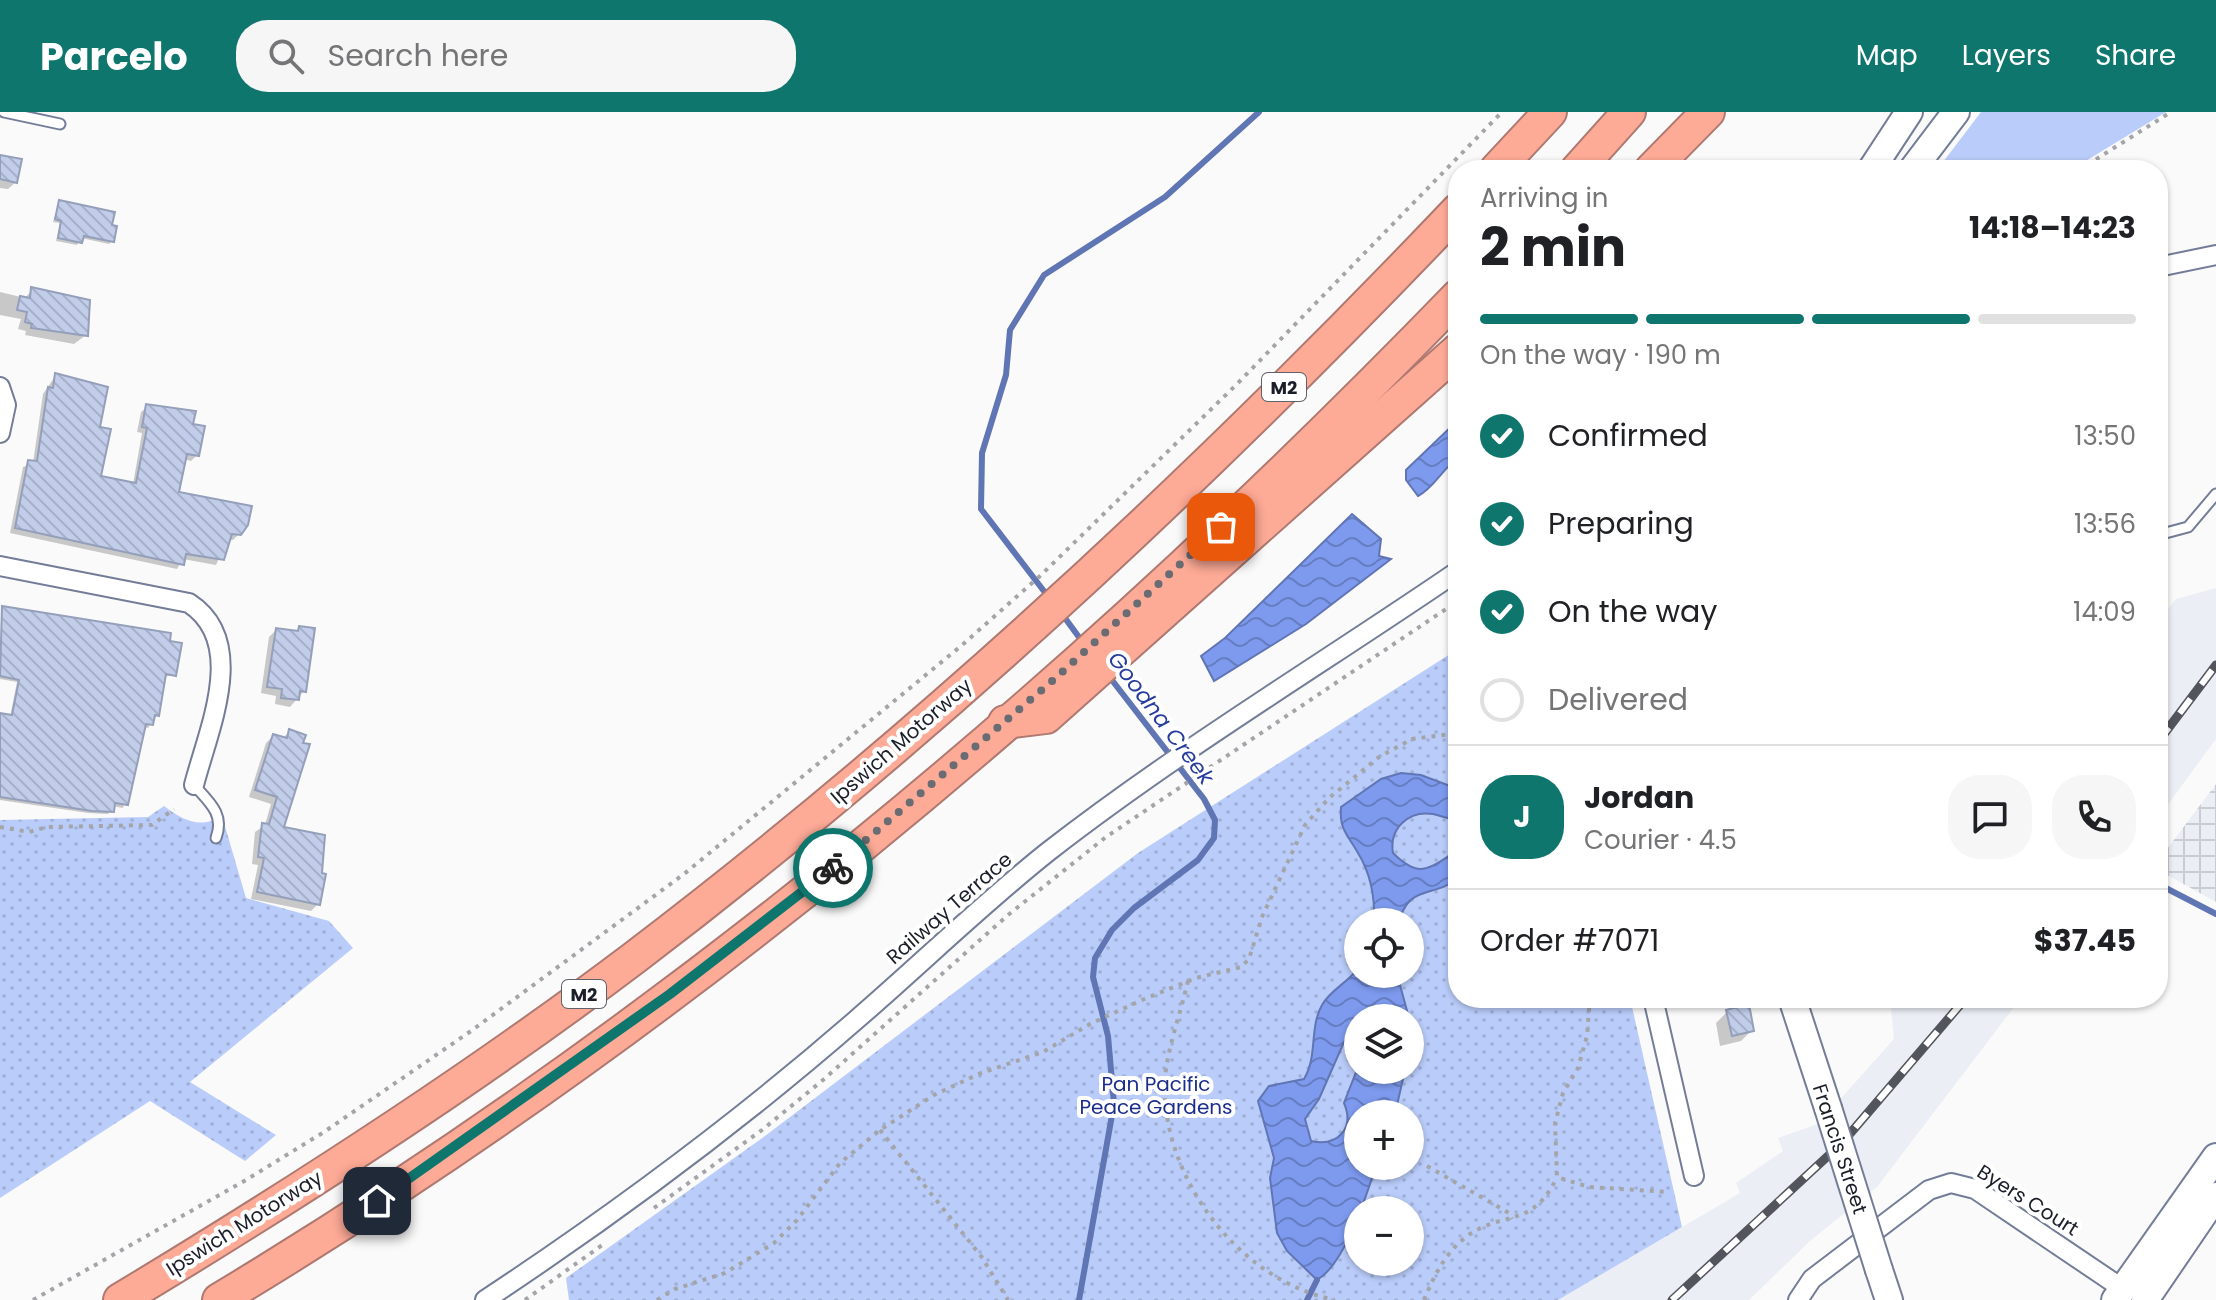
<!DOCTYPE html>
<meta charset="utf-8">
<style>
:root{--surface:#fff;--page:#f6f6f6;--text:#202124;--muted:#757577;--line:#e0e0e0;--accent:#0f766e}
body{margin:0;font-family:Poppins,sans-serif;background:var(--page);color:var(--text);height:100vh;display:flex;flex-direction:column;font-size:30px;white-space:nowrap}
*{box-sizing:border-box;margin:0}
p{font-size:26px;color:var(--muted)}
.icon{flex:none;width:44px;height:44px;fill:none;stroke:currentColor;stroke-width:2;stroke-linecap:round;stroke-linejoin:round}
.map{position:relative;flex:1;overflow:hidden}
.panel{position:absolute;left:1448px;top:48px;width:720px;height:848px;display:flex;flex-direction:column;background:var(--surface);border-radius:32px;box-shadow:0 2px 6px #0004}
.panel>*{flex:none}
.fabs{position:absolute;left:1344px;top:796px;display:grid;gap:16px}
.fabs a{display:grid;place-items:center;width:80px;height:80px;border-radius:50%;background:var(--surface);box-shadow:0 2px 6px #0004;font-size:40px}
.pin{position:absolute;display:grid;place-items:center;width:68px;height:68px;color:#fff;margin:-34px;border-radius:16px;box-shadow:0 4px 12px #0006}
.courier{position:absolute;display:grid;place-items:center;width:80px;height:80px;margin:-40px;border:6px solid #0f766e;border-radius:50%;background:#fff;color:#222;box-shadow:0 2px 10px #0007}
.headline em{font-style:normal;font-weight:700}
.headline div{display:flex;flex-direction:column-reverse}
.headline{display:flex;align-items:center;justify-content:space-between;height:136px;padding:0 32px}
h1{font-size:52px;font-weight:700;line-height:60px}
.bar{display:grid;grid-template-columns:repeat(4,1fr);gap:12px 8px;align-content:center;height:96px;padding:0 32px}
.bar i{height:10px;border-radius:6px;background:var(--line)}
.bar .on{background:var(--accent)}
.bar p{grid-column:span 4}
.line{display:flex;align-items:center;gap:20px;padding:0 32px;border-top:2px solid var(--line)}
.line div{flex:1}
.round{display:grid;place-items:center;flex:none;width:84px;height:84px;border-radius:32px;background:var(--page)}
ol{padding:0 32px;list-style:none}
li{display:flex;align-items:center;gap:24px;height:88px}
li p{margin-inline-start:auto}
li .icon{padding:8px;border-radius:50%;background:var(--accent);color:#fff;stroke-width:4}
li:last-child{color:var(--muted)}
li i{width:44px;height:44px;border:4px solid var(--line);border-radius:50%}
header{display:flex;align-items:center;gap:48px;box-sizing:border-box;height:112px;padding:0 40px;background:var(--accent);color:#fff}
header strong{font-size:38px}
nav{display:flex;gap:44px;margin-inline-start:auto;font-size:28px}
.search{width:560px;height:72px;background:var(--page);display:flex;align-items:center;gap:20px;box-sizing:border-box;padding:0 28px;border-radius:32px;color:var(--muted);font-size:30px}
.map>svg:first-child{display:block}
</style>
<header>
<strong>Parcelo</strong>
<div class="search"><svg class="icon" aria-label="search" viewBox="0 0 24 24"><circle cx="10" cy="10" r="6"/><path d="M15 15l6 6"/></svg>Search here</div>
<nav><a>Map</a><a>Layers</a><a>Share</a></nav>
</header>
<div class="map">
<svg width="2216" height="1188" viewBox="0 0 2216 1188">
<defs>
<pattern id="industrial-grid" width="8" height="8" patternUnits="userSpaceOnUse" patternTransform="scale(2)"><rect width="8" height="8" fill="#ebeef5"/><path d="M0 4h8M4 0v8" fill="none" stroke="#c9ccd2"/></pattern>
<pattern id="park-dots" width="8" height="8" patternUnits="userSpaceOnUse" patternTransform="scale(2)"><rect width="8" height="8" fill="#baccfa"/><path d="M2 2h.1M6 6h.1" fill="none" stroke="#9fafd6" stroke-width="1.8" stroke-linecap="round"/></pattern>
<pattern id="water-waves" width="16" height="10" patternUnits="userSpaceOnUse" patternTransform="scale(2)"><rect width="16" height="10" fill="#7d9aee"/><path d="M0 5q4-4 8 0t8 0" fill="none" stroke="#667dc1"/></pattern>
<pattern id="building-back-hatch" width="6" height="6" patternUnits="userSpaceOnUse" patternTransform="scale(2)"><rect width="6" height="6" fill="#c2cdea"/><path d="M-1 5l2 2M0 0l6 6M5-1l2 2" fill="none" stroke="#a6b0c9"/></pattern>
</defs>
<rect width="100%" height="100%" fill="#fafafa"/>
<!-- built -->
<g fill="#ebeef5">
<polygon points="2216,476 2216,627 2158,706 2158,510 2176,487"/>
<polygon points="1890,886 2021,886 1877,1075 1810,1129 1749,1188 1558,1188 1740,1081 1736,1071 1783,1039 1778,1026 1818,1012 1894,927"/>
</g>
<!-- industrial -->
<polygon fill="url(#industrial-grid)" points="2216,672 2216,790 2158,758 2158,749"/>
<!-- green -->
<polygon fill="#baccfa" points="1981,0 2166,0 2071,58 1937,58"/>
<!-- park -->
<g fill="url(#park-dots)" fill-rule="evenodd">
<path d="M 1458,537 L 1458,886 L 1630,886 L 1682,1115 L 1558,1188 L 569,1188 L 566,1166 L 765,1024 L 1138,741 ZM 1358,810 L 1410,810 L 1410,862 L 1358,862 ZM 1358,906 L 1410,906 L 1410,958 L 1358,958 ZM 1358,1002 L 1410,1002 L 1410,1054 L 1358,1054 ZM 1358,1098 L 1410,1098 L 1410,1150 L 1358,1150 Z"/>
<path d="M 164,694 C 184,709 200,717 222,704 L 246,786 L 329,809 L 353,836 L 190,970 L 276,1023 L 245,1049 L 150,989 L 0,1086 L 0,708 L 148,705 Z"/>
</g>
<!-- water -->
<g fill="url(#water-waves)" stroke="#6075b3" stroke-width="2">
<path d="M 1458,308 L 1458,346 C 1443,356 1434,376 1418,384 L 1406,368 L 1406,358 Z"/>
<polygon points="1352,402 1381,427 1379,444 1391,447 1306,512 1214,569 1201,544 1225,526"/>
<path d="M 1401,661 L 1421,663 L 1458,677 L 1458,707 C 1447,708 1443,704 1433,702 C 1408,698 1389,717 1393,741 C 1421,769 1430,755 1458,738 L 1458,766 C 1435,786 1408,772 1399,810 L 1374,810 C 1375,786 1371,762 1358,741 C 1348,723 1339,718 1341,695 L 1381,667 Z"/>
<path d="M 1358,856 L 1358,862 L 1397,862 L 1409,906 L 1358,906 L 1358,921 L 1344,930 L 1319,987 L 1305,1007 L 1311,1029 C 1337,1035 1355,1017 1344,991 L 1358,955 L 1358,958 L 1405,958 L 1395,1002 L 1358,1002 L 1358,1054 L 1376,1054 C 1366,1084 1345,1152 1317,1168 L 1287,1139 L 1277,1121 L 1270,1066 L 1274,1046 L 1258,989 L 1269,974 L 1304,967 C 1318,944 1309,916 1322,893 C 1330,878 1349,870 1358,856 Z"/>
</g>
<!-- shadow -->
<g fill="#0003">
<polygon points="0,44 16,70 8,77 0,76"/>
<polygon points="59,91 112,129 109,132 81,126 77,133 56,129 60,111 53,110"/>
<polygon points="32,178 89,205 86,223 74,232 25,223 26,219 18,217 21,207 0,203 0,180 25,186"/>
<polygon points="56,263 98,317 99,366 133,372 142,321 137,320 141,300 147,295 191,313 197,343 191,349 184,347 177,381 239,422 233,428 228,427 216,453 183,447 177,457 10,421 23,355 33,351 43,282"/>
<polygon points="3,496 50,502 174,563 163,565 157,603 148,616 144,615 123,696 112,694 108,702 88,701 0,688 0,603 10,605 17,570 0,567"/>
<polygon points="276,518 313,518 304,579 290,595 275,592 276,584 261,581 269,525"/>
<polygon points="290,619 281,716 318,792 311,799 251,787 258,753 252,752 255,720 265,713 271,692 249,685 266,631 273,624 282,627"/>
<polygon points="1727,900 1752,918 1741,929 1720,934 1716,911"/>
</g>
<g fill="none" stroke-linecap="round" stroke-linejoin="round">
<!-- stream -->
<g stroke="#6075b3" stroke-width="6">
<polyline points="1050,487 981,397 982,341 1006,263 1010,218 1044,163 1165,85 1259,0"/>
<polyline points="1062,502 1084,532"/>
<polyline points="2158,772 2216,802"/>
<polyline points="1079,1188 1114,992 1108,924 1093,865 1095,846 1112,818 1134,796 1198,748 1214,726 1215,708 1204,687 1108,563"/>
<polyline points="1307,1188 1317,1168"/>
</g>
</g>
<!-- building -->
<g fill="url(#building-back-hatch)" stroke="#949fba" stroke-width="2">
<polygon points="0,43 22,47 17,71 0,67"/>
<polygon points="59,88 115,100 112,113 117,114 114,130 84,124 82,131 58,126 61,109 55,107"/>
<polygon points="31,175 90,188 88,224 31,216 32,212 25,210 27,200 17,198 20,184 30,186"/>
<polygon points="55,261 108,275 100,315 111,317 101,364 136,371 147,316 142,315 146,292 196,299 193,312 205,314 199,344 187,342 179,380 252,394 248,413 241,423 232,422 224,448 186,442 184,453 15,416 28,348 37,349 48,275 53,276"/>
<polygon points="2,494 171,521 170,529 182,531 176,564 166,562 159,604 155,603 153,613 146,612 128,693 115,691 114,700 92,699 0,685 0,601 12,603 19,568 0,564"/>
<polygon points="299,514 315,516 306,580 300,579 299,588 281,586 282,577 267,575 276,516 298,519"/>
<polygon points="289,617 306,623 303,631 310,632 284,715 325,723 322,761 326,762 320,793 257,780 264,746 258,745 262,711 269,712 277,685 255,678 273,622 287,626"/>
<polygon points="1749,892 1754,919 1732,924 1726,898"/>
</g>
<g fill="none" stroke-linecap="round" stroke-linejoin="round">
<defs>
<g id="lane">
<polyline points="4,0 60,12"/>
<polyline points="2158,423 2188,415 2216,382"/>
<path d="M 194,673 C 209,690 225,702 216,726"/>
</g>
<g id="street">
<polyline points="2158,155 2216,143"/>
<polyline points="0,275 6,293 0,321"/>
<path d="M 0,454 L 189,491 C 249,530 208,618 194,673"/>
<polyline points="1653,886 1694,1064"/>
<path d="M 485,1188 C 615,1102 739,1010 856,908 C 921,852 982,792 1049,739 C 1179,638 1322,552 1458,459"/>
<polyline points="1798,1188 1812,1167 1929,1078 1951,1071 1975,1077 2123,1177"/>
</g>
<g id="secondary">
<polyline points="1871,58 1909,0"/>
<polyline points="1912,58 1956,0"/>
<polyline points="1792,886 1828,996"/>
<polyline points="1879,1158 1889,1188"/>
<polyline points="2115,1188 2216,1045"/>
<polyline points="2145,1188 2216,1084"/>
</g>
<g id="highway">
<polyline points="1496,58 1550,0"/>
<polyline points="1577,58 1629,0"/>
<polyline points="1651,58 1708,0"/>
<polyline points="1005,610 1046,605 1458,238"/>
<path d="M 120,1188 C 296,1082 470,970 634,846 C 930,621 1202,367 1458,98"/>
<path d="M 219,1188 C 674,914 1089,565 1458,184"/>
</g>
</defs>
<!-- lane casing -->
<use href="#lane" stroke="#737d97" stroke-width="13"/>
<!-- street casing -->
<use href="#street" stroke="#737d97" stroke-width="22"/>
<!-- secondary casing -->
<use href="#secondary" stroke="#737d97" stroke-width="30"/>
<!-- highway casing -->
<use href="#highway" stroke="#ae7970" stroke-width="36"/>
<!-- path -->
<g stroke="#a4a5a9" stroke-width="4" stroke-dasharray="4 6" stroke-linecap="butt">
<polyline points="2079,58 2171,0"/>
<polyline points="1450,441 1458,429"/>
<polyline points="0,715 29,720 47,715 152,713 174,697"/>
<path d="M 1188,869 C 1180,905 1161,951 1165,988 C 1172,1079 1245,1170 1335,1188"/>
<polyline points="1590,886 1587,924 1578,956 1563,981 1555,1011 1557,1065 1589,1075 1668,1080"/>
<polyline points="880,1018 981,1144 1008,1188"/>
<polyline points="1427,1054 1509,1101 1512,1107"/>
<polyline points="654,1096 762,1018 823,968 1008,803 1106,725 1458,489"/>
<polyline points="33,1188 246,1068 324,1020 471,919 684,762 961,534 1040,464 1237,272 1502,0"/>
<polyline points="525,1188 605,1131"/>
<polyline points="657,1188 675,1177 725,1161 774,1131 797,1108 840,1051 880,1018 934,983 981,961 1043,940 1090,912 1142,888 1196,866 1241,855 1249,847 1262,805 1305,713 1329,686 1379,645 1412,627 1458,621"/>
<path d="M 1424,1188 C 1434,1164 1445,1141 1466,1125 C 1503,1097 1532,1118 1557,1065"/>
</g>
<!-- lane -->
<use href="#lane" stroke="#fff" stroke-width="9"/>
<!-- street -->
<use href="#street" stroke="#fff" stroke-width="18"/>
<!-- secondary -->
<use href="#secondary" stroke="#fff" stroke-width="26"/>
<!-- highway -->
<use href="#highway" stroke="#fdaa96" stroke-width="32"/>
<defs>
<g id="rail">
<polyline points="2158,630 2216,553"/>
<polyline points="1672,1188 1842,1031 1966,886"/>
</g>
</defs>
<!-- rail casing -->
<use href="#rail" stroke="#52555c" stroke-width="9"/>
<!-- rail -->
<use href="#rail" stroke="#fff" stroke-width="6" stroke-dasharray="18" stroke-linecap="butt"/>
<defs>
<polyline id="secondary-bridge" points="1828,996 1879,1158"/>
</defs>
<!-- secondary-bridge casing -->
<use href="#secondary-bridge" stroke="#737d97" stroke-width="30" stroke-linecap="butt"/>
<!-- secondary-bridge -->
<use href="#secondary-bridge" stroke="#fff" stroke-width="26"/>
</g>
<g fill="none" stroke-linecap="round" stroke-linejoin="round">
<!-- done -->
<polyline stroke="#696c72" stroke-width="8" stroke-dasharray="0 14.4" points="833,756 1050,571 1221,415"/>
<!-- route -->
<polyline stroke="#0f766e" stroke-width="10" points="377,1089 670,882 833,756"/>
</g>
<g text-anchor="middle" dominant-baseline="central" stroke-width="8" stroke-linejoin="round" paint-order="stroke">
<!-- shield labels -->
<g fill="#fff" stroke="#5f6269" stroke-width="2">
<rect x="1262" y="261" width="44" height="28" rx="6"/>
<rect x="562" y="868" width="44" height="28" rx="6"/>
</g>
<g font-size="18" font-weight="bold" fill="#1b1f29">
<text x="1284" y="275">M2</text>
<text x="584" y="882">M2</text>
</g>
<!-- street labels -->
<g font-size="20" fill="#1b1f29" stroke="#fff">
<text transform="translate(901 629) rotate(-41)">Ipswich Motorway</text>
<text transform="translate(949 796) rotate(-41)">Railway Terrace</text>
<text transform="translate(1840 1037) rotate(72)">Francis Street</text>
<text transform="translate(2028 1088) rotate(32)">Byers Court</text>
<text transform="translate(244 1111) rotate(-32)">Ipswich Motorway</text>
</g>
<!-- park labels -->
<g font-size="20" fill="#1b2d8c" stroke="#fff">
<text x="1156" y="972">Pan Pacific<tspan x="1156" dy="23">Peace Gardens</tspan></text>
</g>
<!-- water labels -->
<g font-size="22" font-style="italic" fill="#273d9d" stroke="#fff">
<text transform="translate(1161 606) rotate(53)">Goodna Creek</text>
</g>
</g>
</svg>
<div class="fabs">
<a><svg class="icon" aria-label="locate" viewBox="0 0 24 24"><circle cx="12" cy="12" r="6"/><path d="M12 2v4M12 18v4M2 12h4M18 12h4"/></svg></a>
<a><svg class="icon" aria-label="layers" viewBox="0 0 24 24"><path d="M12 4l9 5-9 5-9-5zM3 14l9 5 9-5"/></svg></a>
<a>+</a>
<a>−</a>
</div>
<div class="pin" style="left:1221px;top:415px;background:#ea580c"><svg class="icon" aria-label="bag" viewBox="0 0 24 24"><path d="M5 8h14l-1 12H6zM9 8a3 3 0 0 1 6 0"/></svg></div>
<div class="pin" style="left:377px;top:1089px;background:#1f2937"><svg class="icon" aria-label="home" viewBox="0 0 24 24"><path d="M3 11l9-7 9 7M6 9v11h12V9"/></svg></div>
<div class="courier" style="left:833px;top:756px"><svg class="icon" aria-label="bike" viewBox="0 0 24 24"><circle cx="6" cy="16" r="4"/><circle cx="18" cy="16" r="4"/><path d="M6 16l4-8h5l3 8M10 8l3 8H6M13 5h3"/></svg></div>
<section class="panel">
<div class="headline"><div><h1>2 min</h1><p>Arriving in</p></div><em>14:18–14:23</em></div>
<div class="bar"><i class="on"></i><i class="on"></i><i class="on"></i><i></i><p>On the way · 190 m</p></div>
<ol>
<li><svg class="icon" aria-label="check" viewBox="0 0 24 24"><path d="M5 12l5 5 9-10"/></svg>Confirmed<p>13:50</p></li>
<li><svg class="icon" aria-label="check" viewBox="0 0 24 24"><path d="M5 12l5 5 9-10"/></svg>Preparing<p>13:56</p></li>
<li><svg class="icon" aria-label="check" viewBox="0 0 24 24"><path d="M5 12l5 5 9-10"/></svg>On the way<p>14:09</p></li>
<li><i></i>Delivered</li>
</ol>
<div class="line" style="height:144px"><b class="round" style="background:var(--accent);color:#fff">J</b><div><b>Jordan</b><p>Courier · 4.5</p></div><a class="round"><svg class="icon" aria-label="chat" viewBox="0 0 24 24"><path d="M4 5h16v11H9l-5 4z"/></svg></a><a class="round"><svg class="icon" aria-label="phone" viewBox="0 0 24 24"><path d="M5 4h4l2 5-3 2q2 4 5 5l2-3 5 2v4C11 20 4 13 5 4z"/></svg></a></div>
<div class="line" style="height:104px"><div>Order #7071</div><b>$37.45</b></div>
</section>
</div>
